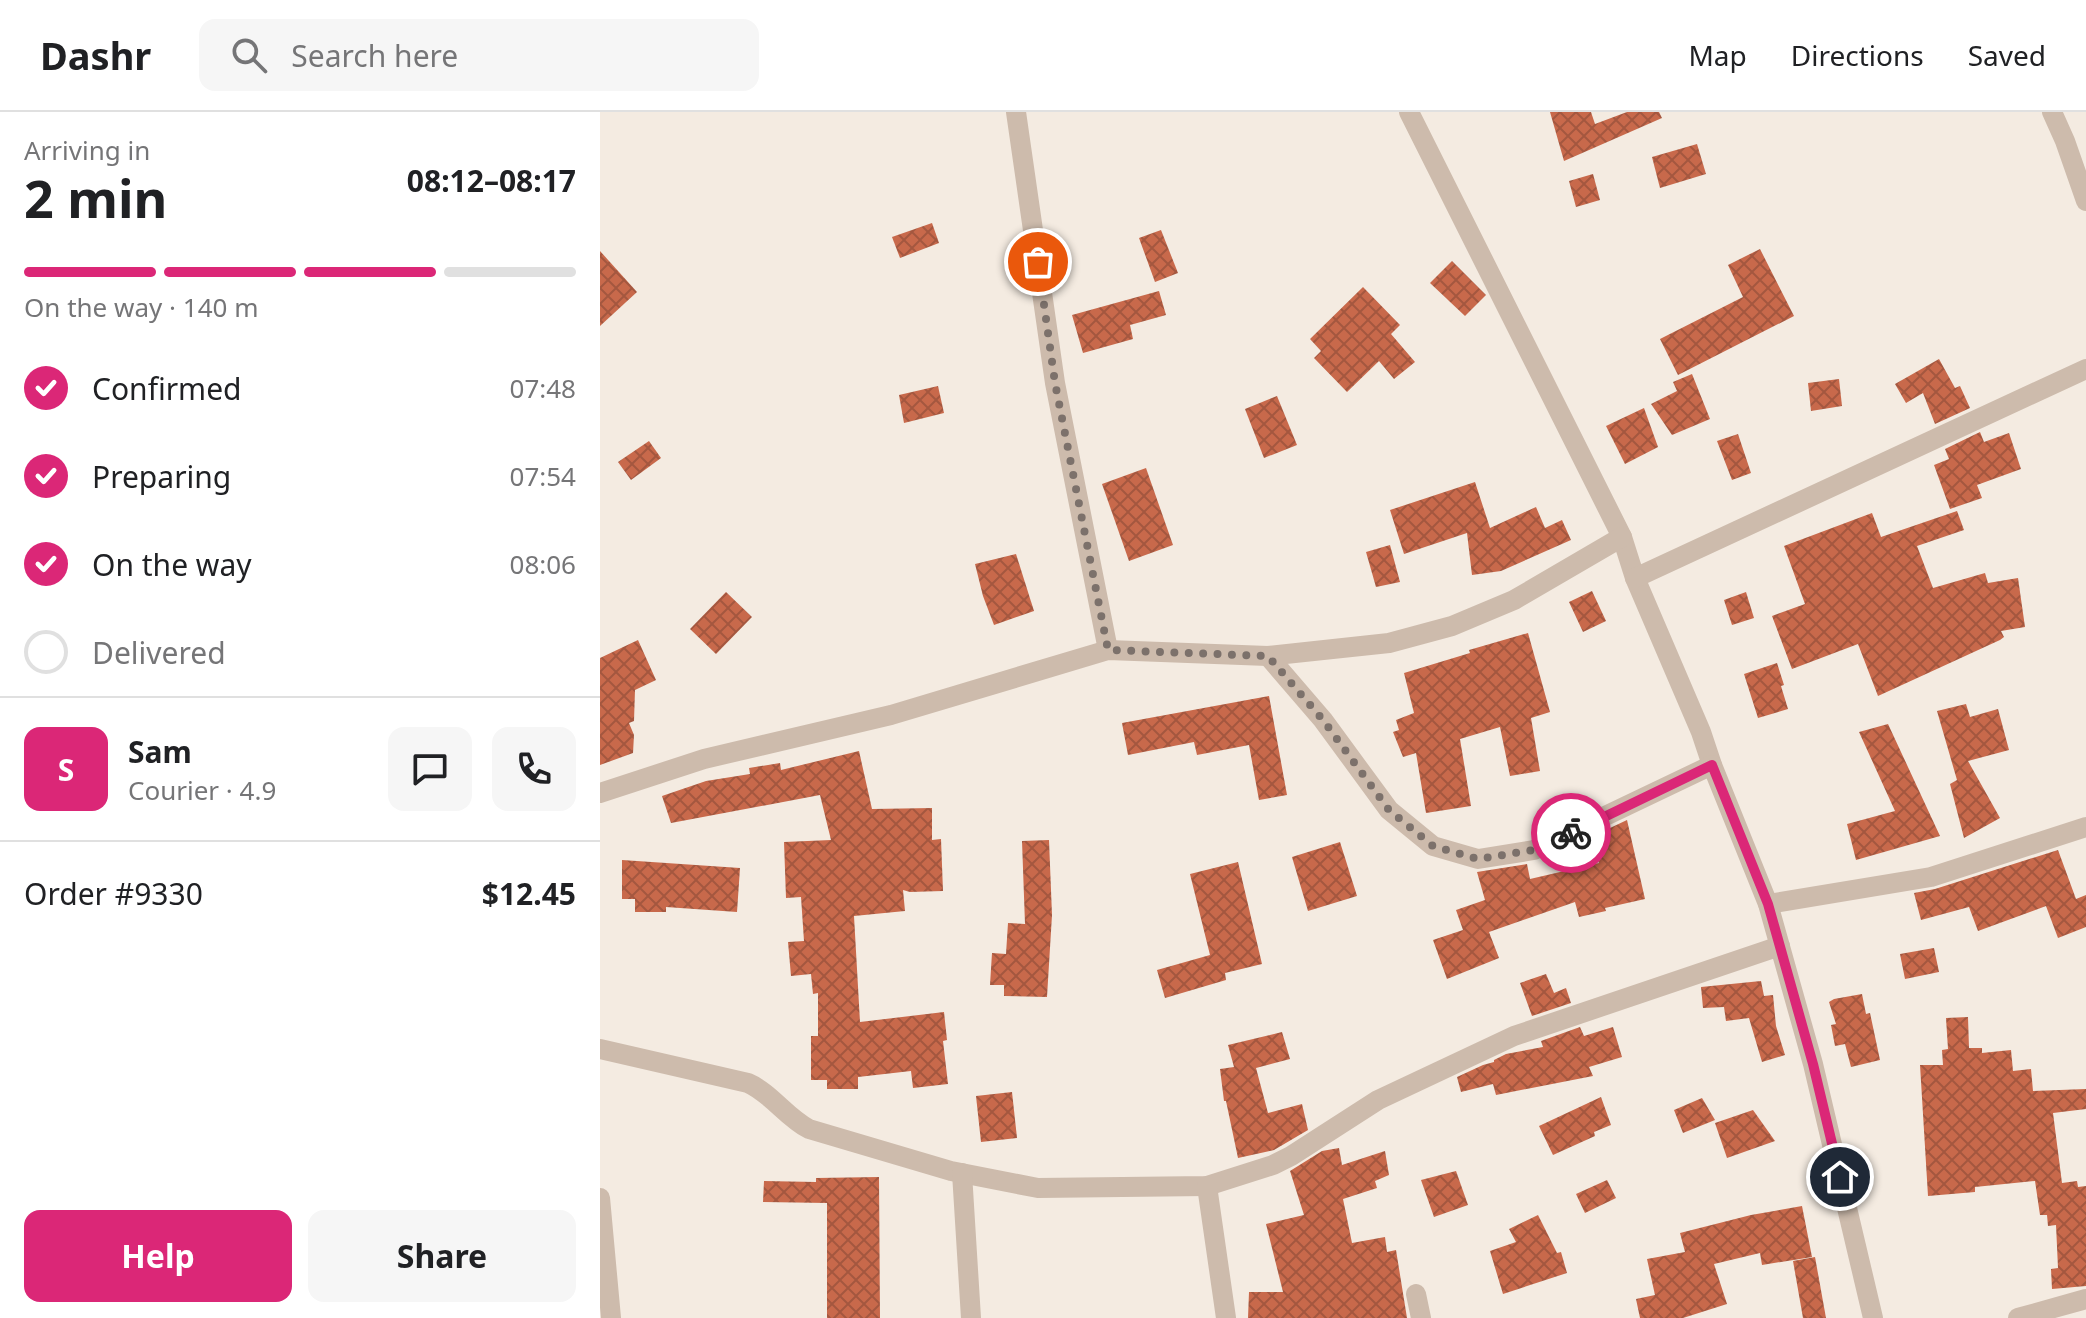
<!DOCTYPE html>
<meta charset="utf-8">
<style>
:root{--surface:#fff;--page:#f6f6f6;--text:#202124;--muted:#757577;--line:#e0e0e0;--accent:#db2777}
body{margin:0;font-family:"Noto Sans",sans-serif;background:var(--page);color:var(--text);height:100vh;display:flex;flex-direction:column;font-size:30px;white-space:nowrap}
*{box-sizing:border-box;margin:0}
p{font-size:26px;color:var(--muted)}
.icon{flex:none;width:44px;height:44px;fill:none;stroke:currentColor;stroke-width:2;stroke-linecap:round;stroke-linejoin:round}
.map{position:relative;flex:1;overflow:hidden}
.panel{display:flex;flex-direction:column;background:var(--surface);width:600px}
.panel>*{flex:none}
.pin{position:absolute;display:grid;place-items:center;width:68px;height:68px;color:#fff;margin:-34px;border:4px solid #fff;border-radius:50%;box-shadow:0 2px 8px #0007}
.courier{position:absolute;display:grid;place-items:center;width:80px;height:80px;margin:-40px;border:6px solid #db2777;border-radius:50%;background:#fff;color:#222;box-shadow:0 2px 10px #0007}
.headline em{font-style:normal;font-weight:700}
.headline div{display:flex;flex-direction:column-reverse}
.headline{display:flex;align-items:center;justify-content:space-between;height:136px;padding:0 24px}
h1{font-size:52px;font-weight:700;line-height:60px}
.bar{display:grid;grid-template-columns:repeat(4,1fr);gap:12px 8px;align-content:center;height:96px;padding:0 24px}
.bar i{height:10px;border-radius:6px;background:var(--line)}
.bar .active{background:var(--accent)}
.bar p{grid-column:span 4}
.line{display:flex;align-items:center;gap:20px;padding:0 24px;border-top:2px solid var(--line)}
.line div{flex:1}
.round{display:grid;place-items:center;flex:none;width:84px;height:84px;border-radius:16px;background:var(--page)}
ol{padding:0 24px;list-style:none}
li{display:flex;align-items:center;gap:24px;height:88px}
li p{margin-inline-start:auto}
li .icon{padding:8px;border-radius:50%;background:var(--accent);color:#fff;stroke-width:4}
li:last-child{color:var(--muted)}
li i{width:44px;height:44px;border:4px solid var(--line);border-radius:50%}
.button{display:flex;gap:16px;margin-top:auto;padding:16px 24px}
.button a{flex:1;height:92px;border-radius:16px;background:var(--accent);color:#fff;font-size:32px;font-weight:700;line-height:92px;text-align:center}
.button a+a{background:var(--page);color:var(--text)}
header{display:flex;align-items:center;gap:48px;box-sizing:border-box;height:112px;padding:0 40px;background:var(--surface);border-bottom:2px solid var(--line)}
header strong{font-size:38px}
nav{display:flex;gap:44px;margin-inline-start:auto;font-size:28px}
.search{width:560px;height:72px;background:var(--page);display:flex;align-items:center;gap:20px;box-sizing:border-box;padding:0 28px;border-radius:16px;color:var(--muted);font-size:30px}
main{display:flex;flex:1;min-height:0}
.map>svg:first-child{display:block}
</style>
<header>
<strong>Dashr</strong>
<div class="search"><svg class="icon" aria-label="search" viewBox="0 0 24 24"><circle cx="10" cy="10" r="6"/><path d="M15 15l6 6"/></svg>Search here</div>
<nav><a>Map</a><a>Directions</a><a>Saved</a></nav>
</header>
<main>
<section class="panel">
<div class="headline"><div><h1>2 min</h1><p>Arriving in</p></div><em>08:12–08:17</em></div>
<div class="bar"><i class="active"></i><i class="active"></i><i class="active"></i><i></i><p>On the way · 140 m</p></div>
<ol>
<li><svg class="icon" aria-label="check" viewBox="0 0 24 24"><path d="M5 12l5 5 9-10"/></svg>Confirmed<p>07:48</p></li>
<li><svg class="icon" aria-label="check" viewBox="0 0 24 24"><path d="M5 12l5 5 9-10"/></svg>Preparing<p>07:54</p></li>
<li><svg class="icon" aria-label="check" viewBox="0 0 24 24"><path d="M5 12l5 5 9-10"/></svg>On the way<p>08:06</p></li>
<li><i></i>Delivered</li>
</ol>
<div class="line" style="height:144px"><b class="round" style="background:var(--accent);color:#fff">S</b><div><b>Sam</b><p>Courier · 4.9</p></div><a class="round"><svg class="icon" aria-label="chat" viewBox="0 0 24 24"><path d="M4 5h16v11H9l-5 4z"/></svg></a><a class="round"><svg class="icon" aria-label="phone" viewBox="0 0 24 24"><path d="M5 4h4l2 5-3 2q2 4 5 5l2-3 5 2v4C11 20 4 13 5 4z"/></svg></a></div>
<div class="line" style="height:104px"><div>Order #9330</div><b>$12.45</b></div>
<div class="button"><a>Help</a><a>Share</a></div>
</section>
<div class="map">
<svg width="1486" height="1206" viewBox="0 0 1486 1206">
<defs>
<pattern id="building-cross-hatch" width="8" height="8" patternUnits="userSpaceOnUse" patternTransform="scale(2)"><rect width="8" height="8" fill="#c8694b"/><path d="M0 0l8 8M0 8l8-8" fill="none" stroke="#a4573f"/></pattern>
</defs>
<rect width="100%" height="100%" fill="#f4ebe1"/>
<!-- building -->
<g fill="url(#building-cross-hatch)">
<polygon points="950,0 991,0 995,12 1027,0 1059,0 1062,6 964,49"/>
<polygon points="1097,32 1106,62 1060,76 1052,45"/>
<polygon points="993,62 1000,88 976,95 969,69"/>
<polygon points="332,111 339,131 300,146 292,125"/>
<polygon points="561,118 578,161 555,170 539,126"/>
<polygon points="1160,137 1194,204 1078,263 1060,227 1143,185 1128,153"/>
<polygon points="0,139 37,180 0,214"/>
<polygon points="852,149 886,183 865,204 830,171"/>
<polygon points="763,175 800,213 791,222 815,250 794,267 779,249 747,280 714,246 721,239 710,227"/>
<polygon points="559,179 566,203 530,213 533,227 483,241 472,203"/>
<polygon points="1339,247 1355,276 1360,274 1370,296 1335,312 1323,281 1306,291 1295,272"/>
<polygon points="1092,262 1110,307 1072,323 1051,292 1077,279 1073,270"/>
<polygon points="1239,267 1242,294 1211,299 1208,271"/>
<polygon points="338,274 344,301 304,311 299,283"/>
<polygon points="677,284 697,333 664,346 645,297"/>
<polygon points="1044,296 1058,335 1025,352 1006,314"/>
<polygon points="1380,320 1384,330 1409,321 1421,357 1377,373 1382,386 1350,397 1334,353 1349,347 1345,337"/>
<polygon points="1138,322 1151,361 1132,368 1117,329"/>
<polygon points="49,329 61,346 31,368 18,350"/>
<polygon points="546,356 573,433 529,449 502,372"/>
<polygon points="875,370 890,416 936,395 945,416 962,408 971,428 901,459 872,463 867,421 804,442 790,398"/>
<polygon points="1357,399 1364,418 1317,434 1333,476 1385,461 1388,471 1418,466 1425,515 1401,519 1404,525 1400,528 1278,584 1258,532 1192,557 1172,504 1205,492 1184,434 1272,401 1281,425"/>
<polygon points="790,433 800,470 776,475 766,440"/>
<polygon points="416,442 434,499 394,513 383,484 375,452"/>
<polygon points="992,479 1006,509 983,520 969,490"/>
<polygon points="126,480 152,505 116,542 90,517"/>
<polygon points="1146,480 1154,506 1132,513 1124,488"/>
<polygon points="928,521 950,600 931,606 940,659 910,664 900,615 860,627 871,694 826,701 816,641 803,645 793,620 799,618 796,608 814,601 804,561 870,541 869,538"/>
<polygon points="38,528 56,568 35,578 34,609 29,611 34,623 33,641 0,653 0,546"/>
<polygon points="1177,551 1184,573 1181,574 1188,597 1158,606 1144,562"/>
<polygon points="669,584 687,683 659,688 649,633 597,643 594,630 528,643 522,611"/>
<polygon points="1366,592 1370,605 1398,597 1409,638 1368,649 1400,706 1364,726 1350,672 1357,668 1337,599"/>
<polygon points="1288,612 1340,724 1256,748 1247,712 1295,699 1259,620"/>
<polygon points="259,639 272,697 332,696 332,728 341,727 343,779 310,780 303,778 305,799 254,804 260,910 344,900 347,928 343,929 348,972 313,976 311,959 258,965 258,977 227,977 227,968 211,968 211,924 218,924 218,881 213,882 211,862 191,864 188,830 204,829 201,785 186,786 184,730 231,728 220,683 71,711 62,684 106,669 150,662 149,656 180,651 181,658"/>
<polygon points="1027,708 1045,787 1005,796 1006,799 979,805 975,790 889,820 899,846 847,867 833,828 863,818 856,798 885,788 877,760 927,752 930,767 999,751 993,724"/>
<polygon points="449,728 452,803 447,885 404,884 404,873 390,873 392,841 406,842 408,811 425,812 422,729"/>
<polygon points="740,730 757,784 708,799 692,745"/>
<polygon points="1458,738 1476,787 1486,783 1486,815 1458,826 1446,794 1378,819 1369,795 1321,808 1314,781 1335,777"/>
<polygon points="22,748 140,756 137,800 66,795 66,800 35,800 35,787 22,787"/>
<polygon points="638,750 662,852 625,861 626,868 565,886 557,858 610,843 590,762"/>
<polygon points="1334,836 1339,860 1305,867 1300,842"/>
<polygon points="946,862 954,881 966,876 971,891 932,904 920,871"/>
<polygon points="1161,869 1164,884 1173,883 1176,914 1185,943 1162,950 1149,906 1126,909 1124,895 1103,896 1101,875"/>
<polygon points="1262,882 1266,902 1270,901 1280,948 1251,955 1245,932 1235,934 1231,913 1236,912 1229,890 1234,887"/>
<polygon points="1368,905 1369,936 1382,936 1382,941 1411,938 1413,959 1431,957 1433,979 1486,977 1486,997 1453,1001 1462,1071 1477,1069 1478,1075 1486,1074 1486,1174 1452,1177 1451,1157 1458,1156 1456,1113 1448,1114 1447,1103 1440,1103 1435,1069 1375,1075 1375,1080 1328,1084 1320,953 1343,953 1342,938 1348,937 1346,906"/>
<polygon points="980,915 984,924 1013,915 1022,945 989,955 993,964 896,983 893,972 861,980 857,965 883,953 894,950 894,948 906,942 943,935 941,929"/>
<polygon points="682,920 690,947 656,956 668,1001 702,992 708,1018 674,1038 638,1046 626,989 624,989 620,957 634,955 628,933"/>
<polygon points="412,980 417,1026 381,1030 376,984"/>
<polygon points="1001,985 1011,1013 994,1020 995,1024 953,1043 939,1014"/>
<polygon points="1102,986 1115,1008 1083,1021 1074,998"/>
<polygon points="1153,998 1175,1029 1127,1046 1115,1011"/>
<polygon points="739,1036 742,1053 785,1039 789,1063 775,1069 777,1076 743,1087 752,1131 785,1125 787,1140 796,1138 807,1206 648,1206 649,1180 683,1180 666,1112 704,1103 690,1059 722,1039"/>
<polygon points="856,1059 868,1093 834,1105 821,1068"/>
<polygon points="279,1065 280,1206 227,1206 227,1091 163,1090 164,1069 216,1070 216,1066"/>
<polygon points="1007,1068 1016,1086 985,1101 976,1082"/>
<polygon points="1202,1094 1212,1145 1162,1153 1160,1141 1114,1152 1127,1192 1083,1206 1040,1206 1036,1187 1055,1183 1047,1147 1085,1140 1080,1121 1151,1103"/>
<polygon points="938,1103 957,1141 961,1140 967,1161 903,1182 890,1139 916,1130 909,1117"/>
<polygon points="1215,1145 1226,1206 1203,1206 1193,1149"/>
</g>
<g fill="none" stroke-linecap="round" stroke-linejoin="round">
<!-- minor -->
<g stroke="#cdbbac" stroke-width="20">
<polyline points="416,0 455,271 508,538"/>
<polyline points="809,0 1022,425 1035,466 1101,620 1112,653 1168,792 1213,952 1273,1206"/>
<polyline points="1452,0 1465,29 1486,89"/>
<polyline points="1035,466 1486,257"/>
<polyline points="668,544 723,608 789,698 833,734 878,747 934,738 1112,653"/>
<polyline points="0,681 104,647 291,603 508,538 668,544 789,531 852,514 914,488 1022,425"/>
<polyline points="1168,792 1331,765 1486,715"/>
<path d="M 0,937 L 148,971 C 171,981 186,1005 209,1017 L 351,1059 L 438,1076 L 607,1074 L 673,1053 L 691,1044 L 778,988 L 914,924 L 1180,834"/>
<polyline points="362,1061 371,1206"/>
<polyline points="607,1074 626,1206"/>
<polyline points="0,1086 11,1206"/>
<polyline points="816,1182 821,1206"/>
<polyline points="1418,1206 1486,1187"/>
</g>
</g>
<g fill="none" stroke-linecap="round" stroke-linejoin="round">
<!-- done -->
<polyline stroke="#7c716b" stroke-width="8" stroke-dasharray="0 14.4" points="438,150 455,271 508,538 668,544 723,608 789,698 833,734 878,747 934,738 971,721"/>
<!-- route -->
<polyline stroke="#db2777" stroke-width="10" points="971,721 1112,653 1168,792 1213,952 1240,1065"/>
</g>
</svg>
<div class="pin" style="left:438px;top:150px;background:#ea580c"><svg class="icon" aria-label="bag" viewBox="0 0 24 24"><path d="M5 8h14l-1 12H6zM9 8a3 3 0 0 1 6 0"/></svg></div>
<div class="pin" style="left:1240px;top:1065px;background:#1f2937"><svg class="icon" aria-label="home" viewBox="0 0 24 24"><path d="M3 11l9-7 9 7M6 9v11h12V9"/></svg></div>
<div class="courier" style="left:971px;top:721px"><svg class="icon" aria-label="bike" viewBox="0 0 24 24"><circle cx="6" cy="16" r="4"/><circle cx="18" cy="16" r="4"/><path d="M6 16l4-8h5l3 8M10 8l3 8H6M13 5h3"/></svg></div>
</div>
</main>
